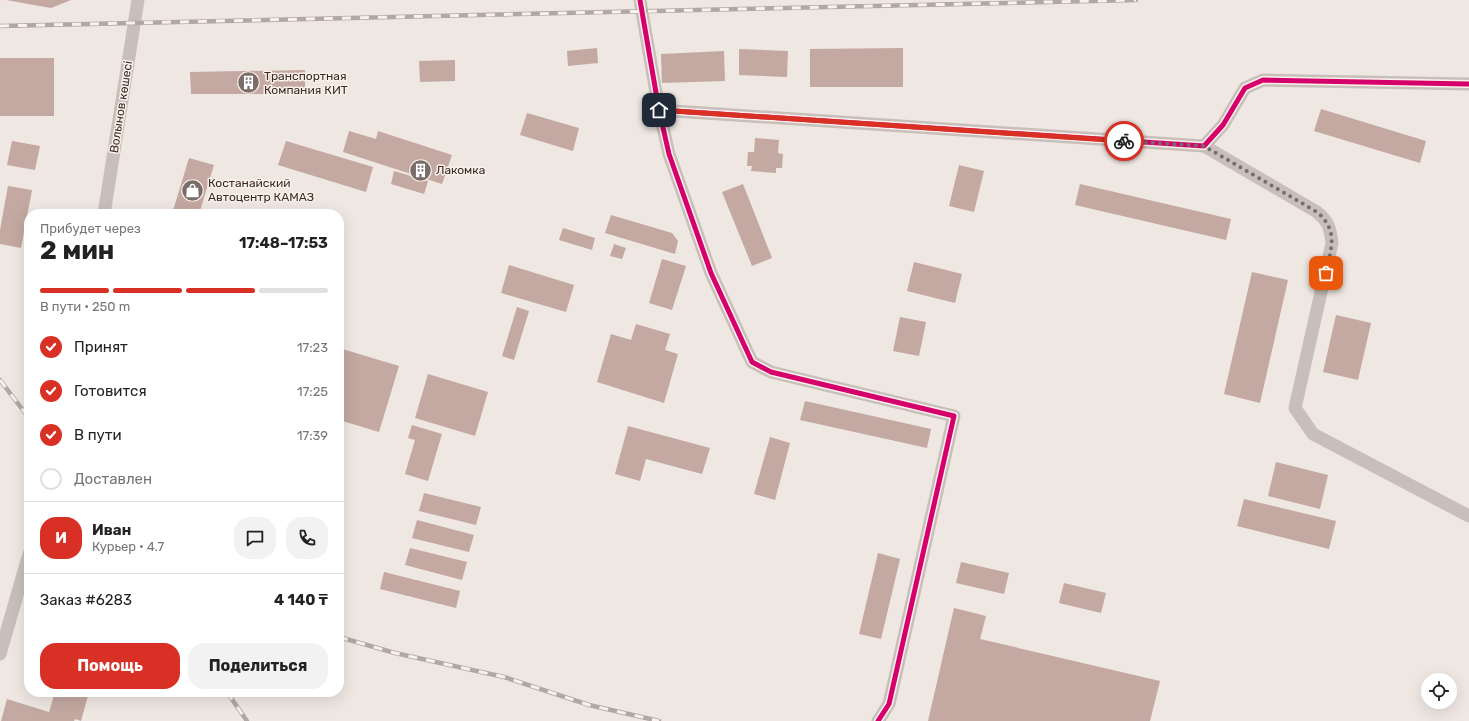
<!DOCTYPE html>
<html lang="ru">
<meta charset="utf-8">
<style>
:root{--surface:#fff;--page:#f2f2f2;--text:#222;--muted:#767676;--line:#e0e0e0;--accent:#d93025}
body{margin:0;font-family:Rubik,sans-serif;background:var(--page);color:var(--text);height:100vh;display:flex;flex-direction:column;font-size:15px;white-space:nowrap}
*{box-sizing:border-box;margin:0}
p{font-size:13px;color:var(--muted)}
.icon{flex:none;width:22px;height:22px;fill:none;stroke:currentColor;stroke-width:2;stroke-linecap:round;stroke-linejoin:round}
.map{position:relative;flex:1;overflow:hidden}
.sheet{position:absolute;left:24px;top:209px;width:320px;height:488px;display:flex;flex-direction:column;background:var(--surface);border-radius:16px;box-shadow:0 4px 16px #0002}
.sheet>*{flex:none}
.fabs{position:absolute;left:1421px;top:673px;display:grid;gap:8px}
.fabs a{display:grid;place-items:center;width:36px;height:36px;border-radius:50%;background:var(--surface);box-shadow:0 4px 16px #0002;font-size:20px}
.pin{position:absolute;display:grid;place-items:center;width:34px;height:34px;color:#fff;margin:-17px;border-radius:8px;box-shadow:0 2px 6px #0006}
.courier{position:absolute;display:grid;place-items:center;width:40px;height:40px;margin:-20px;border:3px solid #d93025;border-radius:50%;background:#fff;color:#222;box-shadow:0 1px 5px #0007}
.headline em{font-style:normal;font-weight:700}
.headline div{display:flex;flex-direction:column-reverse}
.headline{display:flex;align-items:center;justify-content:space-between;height:68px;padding:0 16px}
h1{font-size:26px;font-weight:700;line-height:30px}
.bar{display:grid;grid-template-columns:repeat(4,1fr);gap:6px 4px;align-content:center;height:48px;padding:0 16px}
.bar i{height:5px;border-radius:3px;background:var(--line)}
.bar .active{background:var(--accent)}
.bar p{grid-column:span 4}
.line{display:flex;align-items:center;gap:10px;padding:0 16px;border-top:1px solid var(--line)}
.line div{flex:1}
.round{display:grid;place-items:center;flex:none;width:42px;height:42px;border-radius:16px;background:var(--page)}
ol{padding:0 16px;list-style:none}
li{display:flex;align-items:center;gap:12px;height:44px}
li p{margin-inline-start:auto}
li .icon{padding:4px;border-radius:50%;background:var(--accent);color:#fff;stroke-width:4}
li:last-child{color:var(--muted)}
li i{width:22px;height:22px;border:2px solid var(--line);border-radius:50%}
.button{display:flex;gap:8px;margin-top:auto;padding:8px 16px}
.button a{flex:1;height:46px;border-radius:16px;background:var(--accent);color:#fff;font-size:16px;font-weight:700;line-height:46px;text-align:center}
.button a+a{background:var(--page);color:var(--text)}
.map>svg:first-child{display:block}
</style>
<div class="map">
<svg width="1469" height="721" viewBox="0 0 1469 721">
<rect width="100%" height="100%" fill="#efe7e2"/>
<!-- building -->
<g fill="#c4a8a2">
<polygon points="6,0 71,0 51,8"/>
<polygon points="597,48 598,63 568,66 567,51"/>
<polygon points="903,48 903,87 810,87 810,49"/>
<polygon points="739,49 788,51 787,77 739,75"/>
<polygon points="724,51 725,81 662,83 661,54"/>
<rect x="0" y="58" width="54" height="58"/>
<polygon points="455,60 455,81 420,82 419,61"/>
<polygon points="305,70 305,94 191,94 190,72"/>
<polygon points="1321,109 1426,141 1420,163 1314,131"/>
<polygon points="527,113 579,128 573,151 520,135"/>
<polygon points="349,131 376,139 378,131 452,155 442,184 343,152"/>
<polygon points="755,138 779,140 778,153 783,154 782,168 776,168 776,173 751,171 752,166 747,166 748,152 754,152"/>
<polygon points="12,141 40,146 35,170 7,165"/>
<polygon points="286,141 373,167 366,192 278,165"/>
<polygon points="189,158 214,165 199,214 172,214"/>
<polygon points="959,165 984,171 974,212 949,206"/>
<polygon points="394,171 428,181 424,194 391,184"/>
<polygon points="743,184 772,258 752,266 722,192"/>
<polygon points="1080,184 1231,219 1226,240 1075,205"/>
<polygon points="8,186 32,190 21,248 0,244 0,230"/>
<polygon points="611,215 672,233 678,241 675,254 605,233"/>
<polygon points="563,228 595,238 592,250 559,240"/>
<polygon points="614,244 626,248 622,259 610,256"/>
<polygon points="662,259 686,266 672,310 649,303"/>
<polygon points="914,262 962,274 955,303 907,291"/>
<polygon points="509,265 574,285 566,312 501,293"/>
<polygon points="1252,272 1288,280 1260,403 1224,394"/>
<polygon points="517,307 529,311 514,360 502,356"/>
<polygon points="1336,315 1371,323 1358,380 1323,372"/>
<polygon points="900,317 926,322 919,356 893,351"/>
<polygon points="636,324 670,334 665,350 678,354 664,403 597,382 611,334 631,340"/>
<polygon points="339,348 399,366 379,432 339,420"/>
<polygon points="428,374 488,392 475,436 415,418"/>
<polygon points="805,401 931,429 927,448 800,420"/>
<polygon points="412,425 442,434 428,481 405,474 415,440 408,438"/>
<polygon points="628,426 710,448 702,474 646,459 640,481 615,474"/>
<polygon points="770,437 790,443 775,500 754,494"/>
<polygon points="1276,462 1328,475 1320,509 1268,496"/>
<polygon points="424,493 481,507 476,525 419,511"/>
<polygon points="1244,499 1336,521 1329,549 1237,526"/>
<polygon points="417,520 474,535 469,552 412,538"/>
<polygon points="410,548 467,562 462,580 405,565"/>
<polygon points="878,553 900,559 881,639 859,634"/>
<polygon points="961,562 1009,573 1004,594 956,583"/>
<polygon points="384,572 460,591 456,608 380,589"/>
<polygon points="1064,583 1106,593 1101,613 1059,603"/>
<polygon points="954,608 986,616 980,639 1160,681 1150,721 928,721"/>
<polygon points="55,692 89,692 81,721 75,719 74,721 1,721 7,699 49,712"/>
</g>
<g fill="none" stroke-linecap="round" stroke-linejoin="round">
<!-- street -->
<g stroke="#c8bfbb" stroke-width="13">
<polyline points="640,0 659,110 669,154 711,273 752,362 771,372 954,416 889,704 878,721"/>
<polyline points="659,110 1204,146 1223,125 1245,88 1263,80 1469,84"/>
<path d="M 1204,146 L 1317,212 C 1329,222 1330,228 1332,243 L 1295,408 L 1313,434 L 1469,516"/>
<polyline points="104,214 138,0"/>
<polyline points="0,654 29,554"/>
</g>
<defs>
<g id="rail">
<polyline points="0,26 1136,0"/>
<polyline points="0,380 29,418"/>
<polyline points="339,637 395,653 504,677 589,705 659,721"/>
<polyline points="227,692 247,721"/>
</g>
</defs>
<!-- rail casing -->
<use href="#rail" stroke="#afa8a5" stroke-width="4.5"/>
<!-- rail -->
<use href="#rail" stroke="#fbf1ea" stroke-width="3" stroke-dasharray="9" stroke-linecap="butt"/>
<defs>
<g id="cycleway">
<polyline points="640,0 659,110 669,154 711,273 752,362 771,372 954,416 889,704 878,721"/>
<polyline points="659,110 1204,146 1223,125 1245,88 1263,80 1469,84"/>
</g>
</defs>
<!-- cycleway casing -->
<use href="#cycleway" stroke="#fbf1ea" stroke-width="8"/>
<!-- cycleway -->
<use href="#cycleway" stroke="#d6006c" stroke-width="5"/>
</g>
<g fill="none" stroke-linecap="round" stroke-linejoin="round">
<!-- done -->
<path stroke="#796d69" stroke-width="4" stroke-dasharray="0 7.2" d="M 1124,141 L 1204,146 L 1317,212 C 1339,231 1331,248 1326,273"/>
<!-- route -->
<polyline stroke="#d93025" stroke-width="5" points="659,110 1124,141"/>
</g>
<!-- icons -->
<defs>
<symbol id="building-disc" viewBox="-11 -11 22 22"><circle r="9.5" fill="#796d69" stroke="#fbf1ea"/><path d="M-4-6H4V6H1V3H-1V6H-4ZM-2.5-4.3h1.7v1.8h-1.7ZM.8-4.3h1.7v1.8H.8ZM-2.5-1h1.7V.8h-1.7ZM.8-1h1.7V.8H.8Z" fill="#fff"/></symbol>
<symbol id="shop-disc" viewBox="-11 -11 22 22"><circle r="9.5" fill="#796d69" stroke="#fbf1ea"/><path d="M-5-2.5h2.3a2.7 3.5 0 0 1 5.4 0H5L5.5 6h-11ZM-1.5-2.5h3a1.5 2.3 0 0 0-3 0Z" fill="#fff"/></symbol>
</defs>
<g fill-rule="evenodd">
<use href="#building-disc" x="236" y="70" width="25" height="25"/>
<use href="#building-disc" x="408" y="158" width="25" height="25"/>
<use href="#shop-disc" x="180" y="178" width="25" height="25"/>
</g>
<g text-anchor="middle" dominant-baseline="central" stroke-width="3" stroke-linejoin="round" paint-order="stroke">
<!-- poi labels -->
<g font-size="12" fill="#392c28" stroke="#fbf1ea" text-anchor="start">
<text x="264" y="76">Транспортная<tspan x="264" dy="14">Компания КИТ</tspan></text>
<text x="436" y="170">Лакомка</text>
<text x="208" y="183">Костанайский<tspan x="208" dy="14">Автоцентр КАМАЗ</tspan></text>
</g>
<!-- street labels -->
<g font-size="12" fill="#392c28" stroke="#fbf1ea">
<text transform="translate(121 107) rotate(-81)">Волынов көшесі</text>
</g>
</g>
</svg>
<div class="fabs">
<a><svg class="icon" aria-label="locate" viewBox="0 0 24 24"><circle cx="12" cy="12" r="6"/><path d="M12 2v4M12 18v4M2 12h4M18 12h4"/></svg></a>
</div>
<div class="pin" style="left:1326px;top:273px;background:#ea580c"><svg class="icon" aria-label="bag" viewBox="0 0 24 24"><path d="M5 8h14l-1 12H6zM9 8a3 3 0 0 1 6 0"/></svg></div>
<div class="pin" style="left:659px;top:110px;background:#1f2937"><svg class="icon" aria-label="home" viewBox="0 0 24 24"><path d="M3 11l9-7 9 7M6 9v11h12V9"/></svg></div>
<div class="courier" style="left:1124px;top:141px"><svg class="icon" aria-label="bike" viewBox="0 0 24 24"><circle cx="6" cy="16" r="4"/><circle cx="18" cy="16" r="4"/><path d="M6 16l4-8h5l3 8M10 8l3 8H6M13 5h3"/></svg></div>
<section class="sheet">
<div class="headline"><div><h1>2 мин</h1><p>Прибудет через</p></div><em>17:48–17:53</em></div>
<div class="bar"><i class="active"></i><i class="active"></i><i class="active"></i><i></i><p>В пути · 250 m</p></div>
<ol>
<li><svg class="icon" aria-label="check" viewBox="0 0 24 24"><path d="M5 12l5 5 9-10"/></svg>Принят<p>17:23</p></li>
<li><svg class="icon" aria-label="check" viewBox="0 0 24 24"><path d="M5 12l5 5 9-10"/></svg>Готовится<p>17:25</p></li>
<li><svg class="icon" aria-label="check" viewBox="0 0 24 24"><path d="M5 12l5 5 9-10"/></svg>В пути<p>17:39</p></li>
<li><i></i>Доставлен</li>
</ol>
<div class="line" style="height:72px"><b class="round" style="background:var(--accent);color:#fff">И</b><div><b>Иван</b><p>Курьер · 4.7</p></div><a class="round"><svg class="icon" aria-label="chat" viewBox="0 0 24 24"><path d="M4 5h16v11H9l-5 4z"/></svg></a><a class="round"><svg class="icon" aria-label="phone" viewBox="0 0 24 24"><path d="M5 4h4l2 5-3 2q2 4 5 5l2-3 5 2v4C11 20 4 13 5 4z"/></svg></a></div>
<div class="line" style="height:52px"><div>Заказ #6283</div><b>4 140 ₸</b></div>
<div class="button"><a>Помощь</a><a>Поделиться</a></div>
</section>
</div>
